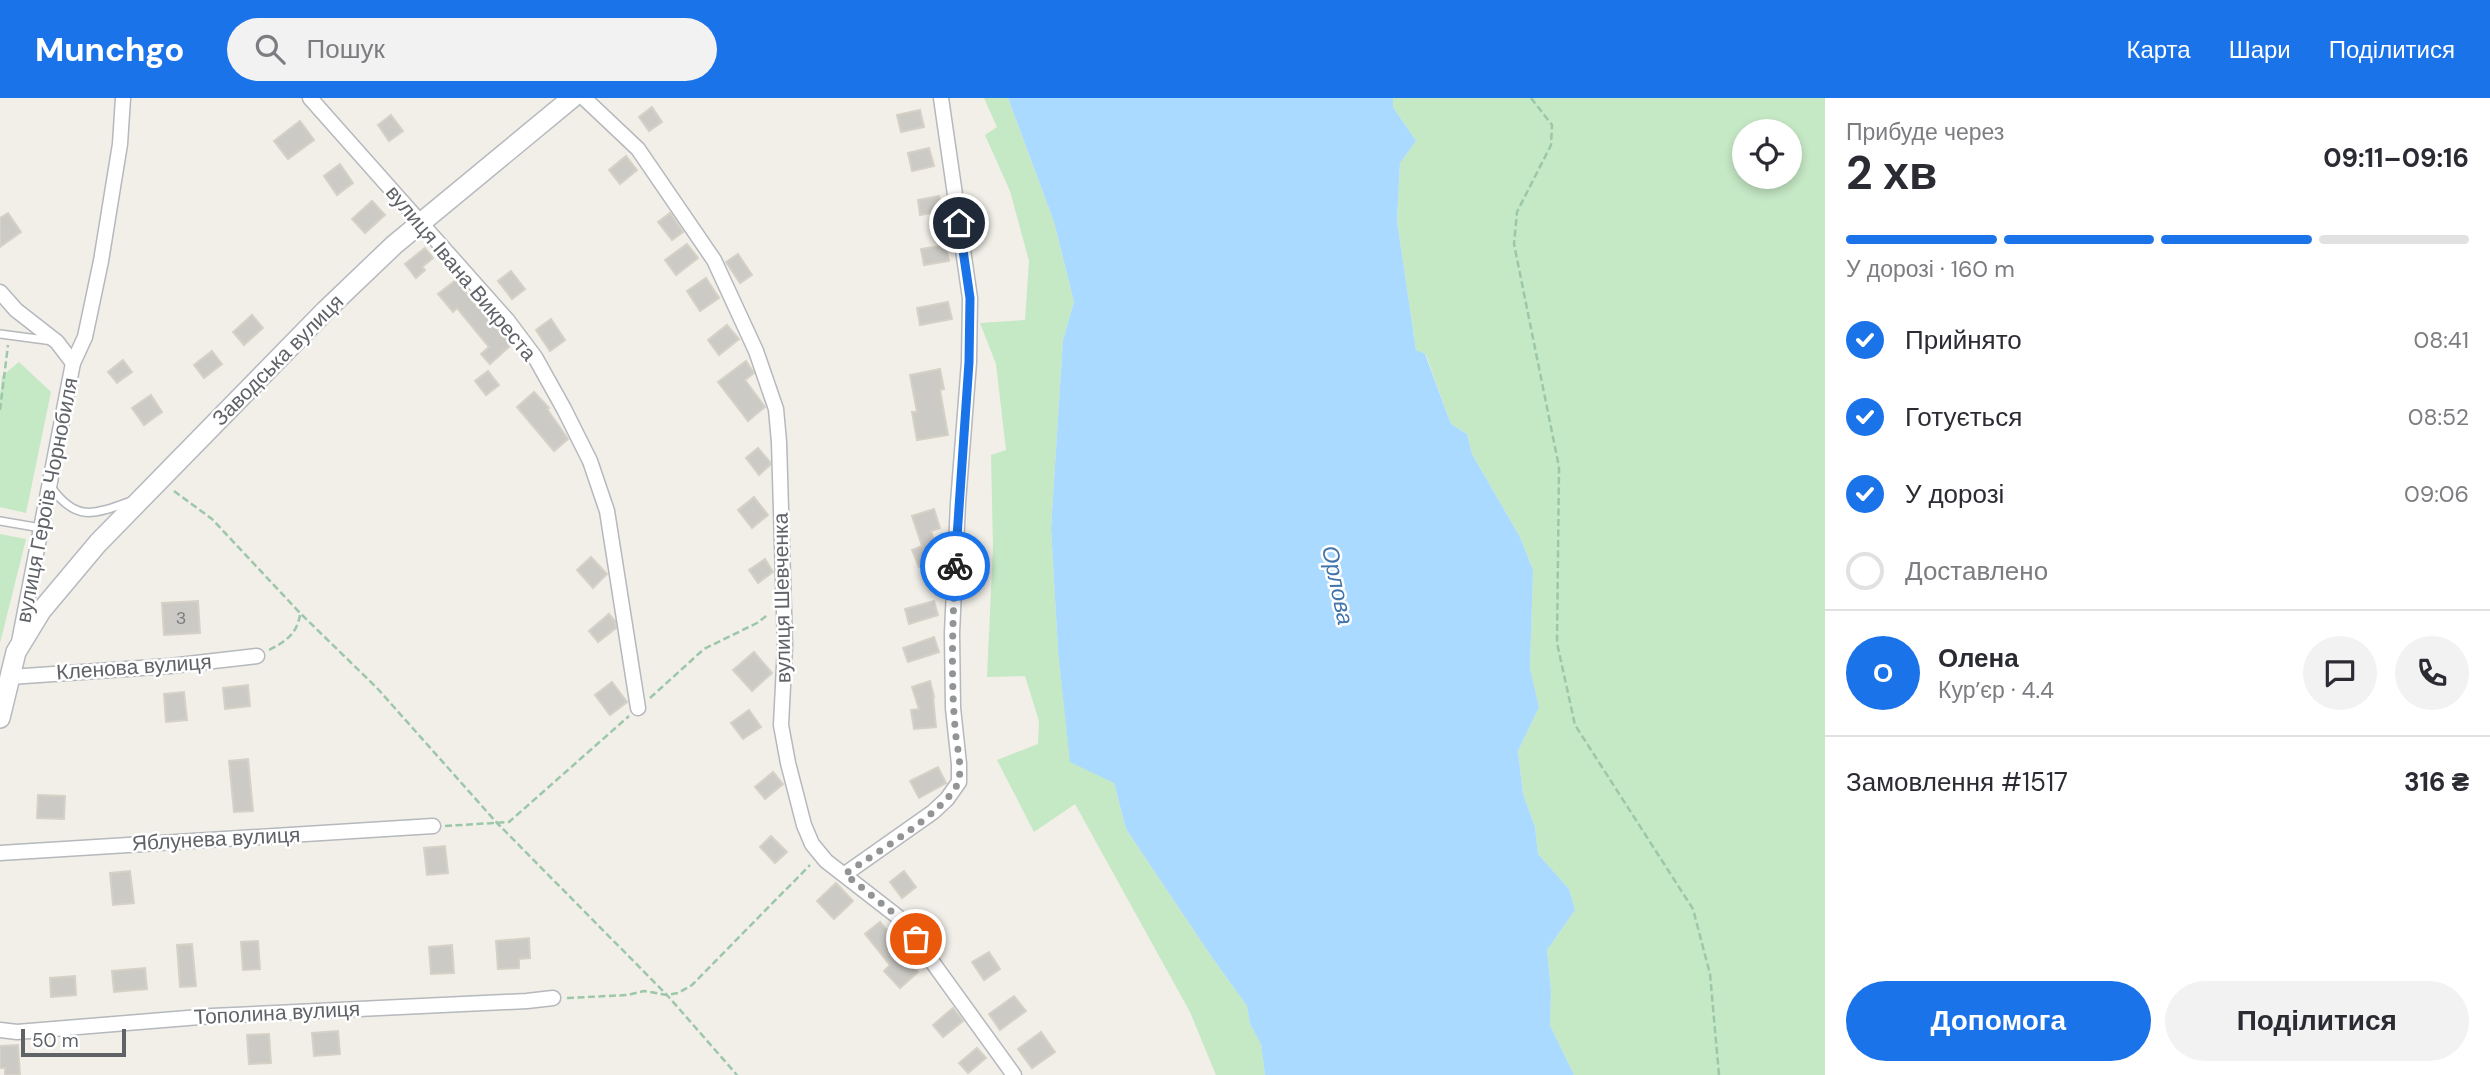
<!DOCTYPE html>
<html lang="uk">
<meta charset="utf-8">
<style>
:root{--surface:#fff;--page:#f2f2f3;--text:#2b2b33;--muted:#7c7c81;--line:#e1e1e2;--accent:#1a73e8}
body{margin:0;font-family:"DM Sans",sans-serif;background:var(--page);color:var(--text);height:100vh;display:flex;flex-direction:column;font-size:26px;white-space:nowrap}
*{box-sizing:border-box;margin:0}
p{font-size:23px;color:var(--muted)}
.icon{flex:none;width:38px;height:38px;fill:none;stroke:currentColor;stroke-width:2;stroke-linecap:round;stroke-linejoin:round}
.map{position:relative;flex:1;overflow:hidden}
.panel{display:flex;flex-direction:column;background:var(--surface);width:665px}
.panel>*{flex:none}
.buttons{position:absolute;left:1732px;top:21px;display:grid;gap:14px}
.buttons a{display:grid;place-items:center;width:70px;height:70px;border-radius:50%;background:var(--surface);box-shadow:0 4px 10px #0003;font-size:35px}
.scale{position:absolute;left:21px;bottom:18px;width:105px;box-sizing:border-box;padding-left:7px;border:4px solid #5f6368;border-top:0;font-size:19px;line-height:24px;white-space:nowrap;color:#5f6368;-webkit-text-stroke:5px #fff;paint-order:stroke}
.pin{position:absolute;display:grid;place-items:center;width:60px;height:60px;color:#fff;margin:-30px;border:4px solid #fff;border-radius:50%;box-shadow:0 2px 7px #0007}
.courier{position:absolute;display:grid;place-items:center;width:70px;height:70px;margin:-35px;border:5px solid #1a73e8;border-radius:50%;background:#fff;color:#222;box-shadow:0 2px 9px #0007}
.head em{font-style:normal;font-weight:700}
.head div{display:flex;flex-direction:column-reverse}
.head{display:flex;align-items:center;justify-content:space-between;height:119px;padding:0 21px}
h1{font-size:46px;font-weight:700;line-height:52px}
.bar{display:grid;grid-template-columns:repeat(4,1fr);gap:10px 7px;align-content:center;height:84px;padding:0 21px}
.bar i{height:9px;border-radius:5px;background:var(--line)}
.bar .on{background:var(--accent)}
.bar p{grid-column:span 4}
.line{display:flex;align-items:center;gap:18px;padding:0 21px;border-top:2px solid var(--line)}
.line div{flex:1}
.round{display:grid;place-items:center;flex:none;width:74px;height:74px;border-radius:37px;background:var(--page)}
ol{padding:0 21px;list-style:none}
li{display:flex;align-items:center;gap:21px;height:77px}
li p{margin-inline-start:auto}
li .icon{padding:7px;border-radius:50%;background:var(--accent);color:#fff;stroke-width:4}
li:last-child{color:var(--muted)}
li i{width:38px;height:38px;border:4px solid var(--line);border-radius:50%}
.primary-button{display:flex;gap:14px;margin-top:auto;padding:14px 21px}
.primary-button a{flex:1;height:80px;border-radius:42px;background:var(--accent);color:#fff;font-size:28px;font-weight:700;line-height:80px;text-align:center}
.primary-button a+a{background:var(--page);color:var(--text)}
header{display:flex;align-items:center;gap:42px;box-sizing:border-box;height:98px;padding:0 35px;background:var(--accent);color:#fff}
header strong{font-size:33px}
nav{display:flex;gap:38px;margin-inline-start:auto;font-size:24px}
.search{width:490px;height:63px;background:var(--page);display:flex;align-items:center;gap:18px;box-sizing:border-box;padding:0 24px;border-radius:38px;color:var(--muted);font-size:26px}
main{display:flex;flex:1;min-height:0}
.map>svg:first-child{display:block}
</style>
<header>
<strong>Munchgo</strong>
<div class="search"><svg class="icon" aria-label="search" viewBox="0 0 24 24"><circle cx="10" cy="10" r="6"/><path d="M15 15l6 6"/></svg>Пошук</div>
<nav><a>Карта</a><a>Шари</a><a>Поділитися</a></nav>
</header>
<main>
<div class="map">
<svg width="1825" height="977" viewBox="0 0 1825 977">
<rect width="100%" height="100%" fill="#f1efe8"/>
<!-- green -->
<g fill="#c5e8c5" fill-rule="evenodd">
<polygon points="984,0 1008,0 1054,124 1074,204 1063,242 1051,430 1058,552 1114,685 1126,731 1209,855 1247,908 1250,926 1261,945 1265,977 1216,977 1190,914 1075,706 1034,734 997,662 1038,646 1039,623 1025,578 987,579 993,449 991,357 1006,352 996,266 980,225 1025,222 1029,163 1010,93 985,37 997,29"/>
<path d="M 1393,0 L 1825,0 L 1825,977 L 1574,977 L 1550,927 L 1551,892 L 1547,852 L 1575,812 L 1569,791 L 1538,756 L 1535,729 L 1523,696 L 1518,653 L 1539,609 L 1530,570 L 1533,472 L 1520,439 L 1472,356 L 1467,336 L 1451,326 L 1426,257 L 1416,252 L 1397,123 L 1400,65 L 1416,43 L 1393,9 ZM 1745,33 L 1790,33 L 1790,79 L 1745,79 Z"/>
<polygon points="19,264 51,294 26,415 0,409 0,298 2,278"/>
<polygon points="0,436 26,441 0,545"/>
</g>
<!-- water -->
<polygon fill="#aadaff" points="1008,0 1393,0 1393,9 1416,43 1400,65 1397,123 1416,252 1425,256 1451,326 1467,336 1472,356 1520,439 1533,472 1530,570 1539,609 1518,653 1523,696 1535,729 1538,756 1569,791 1575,812 1547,852 1551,892 1550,927 1574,977 1265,977 1261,946 1250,926 1247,908 1209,855 1126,731 1114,685 1070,664 1058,552 1051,430 1063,242 1074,204 1054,124"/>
<!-- building -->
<g fill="#cccac5" stroke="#d6d1c6" stroke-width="2">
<polygon points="652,9 662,24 649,33 639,19"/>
<polygon points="920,12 924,29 901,34 897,17"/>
<polygon points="391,17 403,33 389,43 378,27"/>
<polygon points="300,23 314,42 288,61 274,43"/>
<polygon points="929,50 934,68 912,73 908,55"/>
<polygon points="626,58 637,72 620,86 609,72"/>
<polygon points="340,66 353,85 337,97 324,78"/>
<polygon points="939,98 942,113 920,117 918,102"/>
<polygon points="372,103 385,117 365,135 352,121"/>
<polygon points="8,115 21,134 0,149 0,120"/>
<polygon points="670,115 683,134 672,142 658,124"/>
<polygon points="687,146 698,160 676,177 665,162"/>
<polygon points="946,147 949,163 924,167 921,151"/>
<polygon points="425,150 433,160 422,169 425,172 416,180 405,166"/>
<polygon points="738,156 752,177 740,185 726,164"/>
<polygon points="511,173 525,191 512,201 498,183"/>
<polygon points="706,180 719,200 700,213 687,193"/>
<polygon points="456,182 477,209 480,207 492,220 495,223 492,225 511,247 490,266 481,256 489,249 457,210 453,214 438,196"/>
<polygon points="948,204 952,221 920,227 917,210"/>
<polygon points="252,217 263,230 244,247 233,234"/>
<polygon points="551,221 565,242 550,253 536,232"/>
<polygon points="727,227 739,241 719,257 708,242"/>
<polygon points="212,253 222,266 204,280 194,267"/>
<polygon points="123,262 132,274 117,285 108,274"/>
<polygon points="746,263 754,275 745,282 765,309 748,323 718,284"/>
<polygon points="940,271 944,291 940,292 948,337 917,342 912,314 917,314 910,277"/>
<polygon points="488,273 499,287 486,297 475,283"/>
<polygon points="534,294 549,310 547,311 568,341 554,353 517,309"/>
<polygon points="151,297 162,314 144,327 132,310"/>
<polygon points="758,350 770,364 770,367 759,377 746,360"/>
<polygon points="754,399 768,417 752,430 738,412"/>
<polygon points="934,411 940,430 931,433 941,460 919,469 912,452 922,448 912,418"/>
<polygon points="591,459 607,476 593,490 577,472"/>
<polygon points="765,461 773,474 758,485 749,472"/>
<polygon points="198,503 200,535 164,537 162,505"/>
<polygon points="934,503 938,517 909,526 905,511"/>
<polygon points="609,516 615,523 616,530 598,544 589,533"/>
<polygon points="934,539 939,554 908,564 903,550"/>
<polygon points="754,554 772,575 752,593 733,572"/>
<polygon points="930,583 934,599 933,599 936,629 914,631 911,612 919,611 912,589"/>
<polygon points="612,584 627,604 610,617 595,597"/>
<polygon points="248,587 250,608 225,611 223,590"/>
<polygon points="184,594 187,622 166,624 164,596"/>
<polygon points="749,612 761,629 743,641 731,625"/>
<polygon points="248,661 253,713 234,714 229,663"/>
<polygon points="938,669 946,685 919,700 910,683"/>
<polygon points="773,674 783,686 765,701 755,689"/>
<polygon points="38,697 65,698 64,721 37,720"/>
<polygon points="771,738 787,754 775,765 760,749"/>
<polygon points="445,748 448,775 427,777 424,750"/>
<polygon points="130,773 134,805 113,807 110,775"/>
<polygon points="904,773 916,789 902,800 890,784"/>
<polygon points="836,785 853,803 834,821 817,803"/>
<polygon points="880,824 894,841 891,844 918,874 900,890 884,873 890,867 865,836"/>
<polygon points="529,840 530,860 519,861 519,870 498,871 496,843"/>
<polygon points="258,843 260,871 243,872 241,844"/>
<polygon points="192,846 196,888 180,889 177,847"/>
<polygon points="452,847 454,875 431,876 429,849"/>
<polygon points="989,854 1000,871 984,882 972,864"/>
<polygon points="145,870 147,891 114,894 112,873"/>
<polygon points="75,878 76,897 51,899 50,880"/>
<polygon points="1014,898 1026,913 1000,932 989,916"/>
<polygon points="953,910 963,923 943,939 933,927"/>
<polygon points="338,933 340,956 314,958 312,935"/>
<polygon points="1041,934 1055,954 1032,970 1018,951"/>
<polygon points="269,936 271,965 249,966 247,937"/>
<polygon points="18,947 20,977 5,977 5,970 0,970 0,948"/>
<polygon points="977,950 986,960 968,975 959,965"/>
</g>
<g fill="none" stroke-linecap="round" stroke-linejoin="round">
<defs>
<g id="lane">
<polyline points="0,236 53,243"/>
<path d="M 51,389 C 76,424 93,417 131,403"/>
<polyline points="0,423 41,430"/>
</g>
<g id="street">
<polyline points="310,0 508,223 535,259 564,311 590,363 607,413 638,610"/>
<polyline points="584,0 638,51 714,162 756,253 776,311 779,344 785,548 781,627 788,665 804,727 812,746 826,763 902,822 1014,977"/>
<polyline points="0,194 16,212 57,244 73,265"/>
<polyline points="19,544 73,265 85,239 101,163 120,46 123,0"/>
<polyline points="10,579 170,568 257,558"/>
<polyline points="0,755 433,728"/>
<polyline points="845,776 933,714 947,701 959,684 959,666 953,610 952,535 958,405 969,264 970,200 941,0"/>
<polyline points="0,932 17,934 212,918 527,903 553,900"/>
</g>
<polyline id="secondary" points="0,620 16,554 41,513 98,445 326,212 394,147 572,0"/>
</defs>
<!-- lane casing -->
<use href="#lane" stroke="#b5b8bc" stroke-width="10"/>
<!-- street casing -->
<use href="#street" stroke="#b5b8bc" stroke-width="17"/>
<!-- secondary casing -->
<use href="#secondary" stroke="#b6babf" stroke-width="22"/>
<!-- path -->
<g stroke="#9cc7a9" stroke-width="2.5" stroke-dasharray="7 3.5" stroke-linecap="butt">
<polyline points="1531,0 1552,27 1551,47 1517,114 1514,146 1559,369 1557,545 1575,627 1693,811 1710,876 1719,977"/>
<polyline points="0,312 8,247"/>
<polyline points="174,393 212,421 300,515 377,590 497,725 667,897 737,977"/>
<path d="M 269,552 C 285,544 297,536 300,517"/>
<polyline points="650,600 704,551 757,525 769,516"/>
<polyline points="445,728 509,724 629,618"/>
<polyline points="567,900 628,897 644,893 667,897 678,895 692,887 810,767"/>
</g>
<!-- lane -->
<use href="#lane" stroke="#fff" stroke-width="7"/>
<!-- street -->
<use href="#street" stroke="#fff" stroke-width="14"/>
<!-- secondary -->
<use href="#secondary" stroke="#fff" stroke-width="19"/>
</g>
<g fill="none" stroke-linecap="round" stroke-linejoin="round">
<!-- done -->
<path stroke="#929495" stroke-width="7" stroke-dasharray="0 12.6" d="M 916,841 L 902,822 L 845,776 C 874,756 942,716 957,687 C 963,674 958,653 956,639 C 950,583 953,525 955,468"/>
<!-- route -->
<polyline stroke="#1a73e8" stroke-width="9" points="955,468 969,264 970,200 959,125"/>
</g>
<g text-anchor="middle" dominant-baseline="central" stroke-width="5" stroke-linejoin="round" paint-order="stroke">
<!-- number labels -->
<g font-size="18" fill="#7a7d7f">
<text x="181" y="520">3</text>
</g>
<!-- street labels -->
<g font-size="21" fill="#5f6368" stroke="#fff">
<text transform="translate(461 175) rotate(50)">вулиця Івана Викреста</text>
<text transform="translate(278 262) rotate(-45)">Заводська вулиця</text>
<text transform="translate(47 402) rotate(-79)">вулиця Героїв Чорнобиля</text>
<text transform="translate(782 500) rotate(-91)">вулиця Шевченка</text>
<text transform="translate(134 569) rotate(-4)">Кленова вулиця</text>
<text transform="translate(216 741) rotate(-3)">Яблунева вулиця</text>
<text transform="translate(277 915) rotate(-3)">Тополина вулиця</text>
</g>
<!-- water labels -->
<g font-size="23" font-style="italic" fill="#4174aa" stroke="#fff">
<text transform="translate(1338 487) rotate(78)">Орлова</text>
</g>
</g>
</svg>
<div class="buttons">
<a><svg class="icon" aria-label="locate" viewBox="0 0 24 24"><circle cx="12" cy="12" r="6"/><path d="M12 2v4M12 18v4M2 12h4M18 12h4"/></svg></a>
</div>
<div class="scale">50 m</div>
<div class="pin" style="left:916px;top:841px;background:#ea580c"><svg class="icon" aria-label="bag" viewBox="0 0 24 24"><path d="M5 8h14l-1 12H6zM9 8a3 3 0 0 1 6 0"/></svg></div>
<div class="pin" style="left:959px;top:125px;background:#1f2937"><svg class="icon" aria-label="home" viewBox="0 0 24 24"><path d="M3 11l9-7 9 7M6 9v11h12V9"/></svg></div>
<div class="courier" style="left:955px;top:468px"><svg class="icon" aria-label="bike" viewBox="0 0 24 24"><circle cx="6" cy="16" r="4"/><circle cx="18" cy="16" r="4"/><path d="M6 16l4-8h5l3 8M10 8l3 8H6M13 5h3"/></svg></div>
</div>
<section class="panel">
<div class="head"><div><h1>2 хв</h1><p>Прибуде через</p></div><em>09:11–09:16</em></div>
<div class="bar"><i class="on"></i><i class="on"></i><i class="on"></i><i></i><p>У дорозі · 160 m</p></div>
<ol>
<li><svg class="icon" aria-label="check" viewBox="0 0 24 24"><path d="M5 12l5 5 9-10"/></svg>Прийнято<p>08:41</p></li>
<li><svg class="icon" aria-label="check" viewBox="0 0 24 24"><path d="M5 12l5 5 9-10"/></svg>Готується<p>08:52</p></li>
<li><svg class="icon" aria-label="check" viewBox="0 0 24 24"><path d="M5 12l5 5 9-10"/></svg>У дорозі<p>09:06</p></li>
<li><i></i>Доставлено</li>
</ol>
<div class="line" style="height:126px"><b class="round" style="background:var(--accent);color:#fff">О</b><div><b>Олена</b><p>Кур’єр · 4.4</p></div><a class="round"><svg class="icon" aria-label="chat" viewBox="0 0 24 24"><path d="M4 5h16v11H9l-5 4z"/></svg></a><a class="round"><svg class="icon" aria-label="phone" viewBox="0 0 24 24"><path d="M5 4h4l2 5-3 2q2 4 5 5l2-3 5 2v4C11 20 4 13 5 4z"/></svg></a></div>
<div class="line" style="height:91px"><div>Замовлення #1517</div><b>316 ₴</b></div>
<div class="primary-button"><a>Допомога</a><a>Поділитися</a></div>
</section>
</main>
